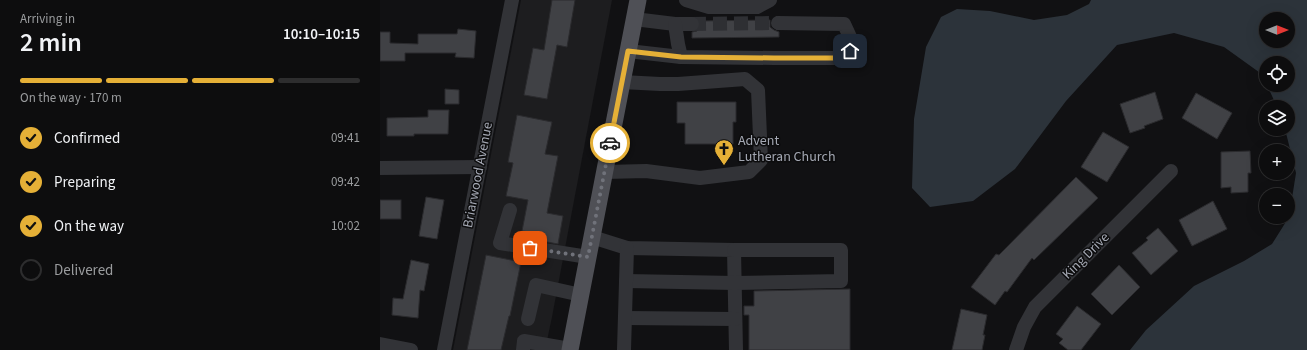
<!DOCTYPE html>
<meta charset="utf-8">
<style>
:root{--surface:#0d0d0e;--page:#161617;--text:#f1f3f6;--muted:#9a9c9e;--line:#2d2d2e;--accent:#e5b037}
body{margin:0;font-family:"Source Sans 3",sans-serif;background:var(--page);color:var(--text);height:100vh;display:flex;flex-direction:column;font-size:15px;white-space:nowrap}
*{box-sizing:border-box;margin:0}
p{font-size:13px;color:var(--muted)}
.icon{flex:none;width:22px;height:22px;fill:none;stroke:currentColor;stroke-width:2;stroke-linecap:round;stroke-linejoin:round}
.map{position:relative;flex:1;overflow:hidden}
.drawer{display:flex;flex-direction:column;background:var(--surface);width:380px}
.drawer>*{flex:none}
.needle{width:26px;rotate:90deg}
.tools{position:absolute;left:879px;top:12px;display:grid;gap:8px}
.tools a{display:grid;place-items:center;width:36px;height:36px;border-radius:50%;background:var(--surface);box-shadow:0 4px 16px #0002,0 0 0 1px var(--line);font-size:20px}
.pin{position:absolute;display:grid;place-items:center;width:34px;height:34px;color:#fff;margin:-17px;border-radius:8px;box-shadow:0 2px 6px #0006}
.courier{position:absolute;display:grid;place-items:center;width:40px;height:40px;margin:-20px;border:3px solid #e5b037;border-radius:50%;background:#fff;color:#222;box-shadow:0 1px 5px #0007}
.headline em{font-style:normal;font-weight:600}
.headline div{display:flex;flex-direction:column-reverse}
.headline{display:flex;align-items:center;justify-content:space-between;height:68px;padding:0 20px}
h1{font-size:26px;font-weight:600;line-height:30px}
.bar{display:grid;grid-template-columns:repeat(4,1fr);gap:6px 4px;align-content:center;height:48px;padding:0 20px}
.bar i{height:5px;border-radius:3px;background:var(--line)}
.bar .on{background:var(--accent)}
.bar p{grid-column:span 4}
ol{padding:0 20px;list-style:none}
li{display:flex;align-items:center;gap:12px;height:44px}
li p{margin-inline-start:auto}
li .icon{padding:4px;border-radius:50%;background:var(--accent);color:#111;stroke-width:4}
li:last-child{color:var(--muted)}
li i{width:22px;height:22px;border:2px solid var(--line);border-radius:50%}
main{display:flex;flex:1;min-height:0}
.map>svg:first-child{display:block}
</style>
<main>
<section class="drawer">
<div class="headline"><div><h1>2 min</h1><p>Arriving in</p></div><em>10:10–10:15</em></div>
<div class="bar"><i class="on"></i><i class="on"></i><i class="on"></i><i></i><p>On the way · 170 m</p></div>
<ol>
<li><svg class="icon" aria-label="check" viewBox="0 0 24 24"><path d="M5 12l5 5 9-10"/></svg>Confirmed<p>09:41</p></li>
<li><svg class="icon" aria-label="check" viewBox="0 0 24 24"><path d="M5 12l5 5 9-10"/></svg>Preparing<p>09:42</p></li>
<li><svg class="icon" aria-label="check" viewBox="0 0 24 24"><path d="M5 12l5 5 9-10"/></svg>On the way<p>10:02</p></li>
<li><i></i>Delivered</li>
</ol>
</section>
<div class="map">
<svg width="927" height="350" viewBox="0 0 927 350">
<rect width="100%" height="100%" fill="#111113"/>
<!-- built -->
<polygon fill="#1d1d1f" points="141,0 232,0 172,317 165,350 73,350"/>
<!-- water -->
<path fill="#2c333a" fill-rule="evenodd" d="M 711,0 L 927,0 L 927,350 L 750,350 L 766,330 L 814,286 L 864,261 L 892,244 L 909,217 L 916,173 L 905,129 L 908,129 L 908,107 L 897,107 L 887,85 L 908,85 L 908,63 L 886,63 L 886,83 L 883,75 L 844,47 L 794,33 L 737,45 L 686,101 L 635,169 L 593,201 L 550,207 L 532,188 L 534,119 L 546,47 L 561,17 L 577,9 L 610,11 L 654,20 L 687,15 L 709,4 ZM 886,19 L 908,19 L 908,41 L 886,41 Z"/>
<!-- building -->
<g fill="#404145" stroke="#2b2b2e">
<polygon points="172,0 195,0 187,47 177,45 167,99 144,95 153,48 164,50"/>
<polygon points="390,20 390,27 394,30 399,32 399,37 312,38 312,32 317,31 320,28 320,21"/>
<polygon points="78,29 96,31 94,58 75,57 76,53 25,53 25,61 0,61 0,32 10,32 10,43 38,44 38,34 77,34"/>
<polygon points="65,89 79,90 79,104 65,104"/>
<polygon points="775,92 783,119 764,126 765,128 750,133 740,104"/>
<polygon points="816,93 852,113 837,139 802,118"/>
<polygon points="297,102 356,102 356,122 353,122 353,144 305,144 305,123 297,123"/>
<polygon points="48,110 69,110 68,134 34,134 34,136 7,136 7,118 48,117"/>
<polygon points="137,115 172,122 165,154 178,156 167,213 183,216 178,244 156,240 157,233 142,231 148,200 126,196 133,163 128,162"/>
<polygon points="723,132 749,147 727,182 701,167"/>
<polygon points="870,151 871,173 868,173 868,192 851,193 851,187 841,188 841,152"/>
<polygon points="696,177 718,198 654,260 652,258 627,292 625,291 615,305 591,287 616,254 619,255"/>
<polygon points="46,197 64,200 57,239 39,236"/>
<rect x="0" y="200" width="21" height="19"/>
<polygon points="833,201 847,229 812,246 799,220"/>
<polygon points="778,228 798,251 771,275 752,253 768,240 766,238"/>
<polygon points="106,255 141,262 130,316 129,316 121,350 87,350"/>
<polygon points="31,260 49,264 44,291 40,290 38,318 12,315 13,298 23,299"/>
<polygon points="739,265 760,287 732,315 711,294"/>
<polygon points="470,289 470,350 369,350 369,315 364,315 364,306 374,306 374,291"/>
<polygon points="697,306 721,324 701,350 688,350 679,343 683,339 676,334"/>
<polygon points="581,309 607,315 603,335 605,335 602,350 572,350"/>
</g>
<g fill="none" stroke-linecap="round" stroke-linejoin="round">
<!-- minor-tunnel -->
<polyline stroke="#2e2f33" stroke-width="14" stroke-dasharray="14 7" stroke-linecap="butt" points="312,24 398,23"/>
<!-- minor -->
<g stroke="#323337" stroke-width="14">
<polyline points="306,0 329,7 377,7 390,0"/>
<polyline points="254,19 295,24 312,24"/>
<polyline points="295,24 298,44 301,57"/>
<polyline points="248,51 301,57 394,58 459,58 470,51 470,37 464,24 398,23"/>
<polyline points="0,168 100,167"/>
<polyline points="225,172 266,171 320,178 369,172 381,160 378,90 365,79 298,84 280,84 242,82"/>
<polyline points="130,210 120,243 208,257"/>
<polyline points="212,237 247,248 354,250 356,350"/>
<polyline points="246,281 355,283 461,281 461,250 354,250"/>
<polyline points="245,318 355,319"/>
<polyline points="148,319 156,285 201,295"/>
<polyline points="0,344 31,350"/>
<polyline points="64,350 132,0"/>
<polyline points="143,350 144,341 190,349"/>
<polyline points="244,350 247,248"/>
<polyline points="636,350 644,327 655,307 791,171"/>
</g>
<!-- major -->
<polyline stroke="#4f5056" stroke-width="17" points="190,350 258,0"/>
</g>
<g fill="none" stroke-linecap="round" stroke-linejoin="round">
<!-- done -->
<polyline stroke="#70727a" stroke-width="4" stroke-dasharray="0 7.2" points="150,248 208,257 230,143"/>
<!-- route -->
<polyline stroke="#e5b037" stroke-width="5" points="230,143 248,51 301,57 394,58 459,58 470,51"/>
</g>
<!-- icons -->
<defs>
<symbol id="church-pin" viewBox="-11 -11 22 30"><path d="M0 17L-7.5 6A9.5 9.5 0 1 1 7.5 6Z" fill="#e5b037" stroke="#0c0c0d"/><path d="M-1.2-6h2.4v3.5h3.3v2.4h-3.3V6h-2.4V-.1h-3.3v-2.4h3.3Z" fill="#111"/></symbol>
</defs>
<g fill-rule="evenodd">
<use href="#church-pin" x="333" y="138" width="22" height="30"/>
</g>
<g text-anchor="middle" dominant-baseline="central" stroke-width="3" stroke-linejoin="round" paint-order="stroke">
<!-- poi labels -->
<g font-size="14" fill="#a3a7b2" stroke="#0c0c0d" text-anchor="start">
<text x="358" y="141">Advent<tspan x="358" dy="16">Lutheran Church</tspan></text>
</g>
<!-- street labels -->
<g font-size="14" fill="#a3a7b2" stroke="#0c0c0d">
<text transform="translate(98 175) rotate(-79)">Briarwood Avenue</text>
<text transform="translate(706 256) rotate(-45)">King Drive</text>
</g>
</g>
</svg>
<div class="tools">
<a><svg class="needle" viewBox="-14 -14 28 28"><path d="M0-13l5 13h-10z" fill="#e53935"/><path d="M0 13l5-13h-10z" fill="#9a9c9e"/></svg></a>
<a><svg class="icon" aria-label="locate" viewBox="0 0 24 24"><circle cx="12" cy="12" r="6"/><path d="M12 2v4M12 18v4M2 12h4M18 12h4"/></svg></a>
<a><svg class="icon" aria-label="layers" viewBox="0 0 24 24"><path d="M12 4l9 5-9 5-9-5zM3 14l9 5 9-5"/></svg></a>
<a>+</a>
<a>−</a>
</div>
<div class="pin" style="left:150px;top:248px;background:#ea580c"><svg class="icon" aria-label="bag" viewBox="0 0 24 24"><path d="M5 8h14l-1 12H6zM9 8a3 3 0 0 1 6 0"/></svg></div>
<div class="pin" style="left:470px;top:51px;background:#1f2937"><svg class="icon" aria-label="home" viewBox="0 0 24 24"><path d="M3 11l9-7 9 7M6 9v11h12V9"/></svg></div>
<div class="courier" style="left:230px;top:143px"><svg class="icon" aria-label="car" viewBox="0 0 24 24"><path d="M5 17H2v-5l4-1 3-4h7l3 4 3 1v5h-3M9 17h6M6 11h13"/><circle cx="7" cy="17" r="2"/><circle cx="17" cy="17" r="2"/></svg></div>
</div>
</main>
